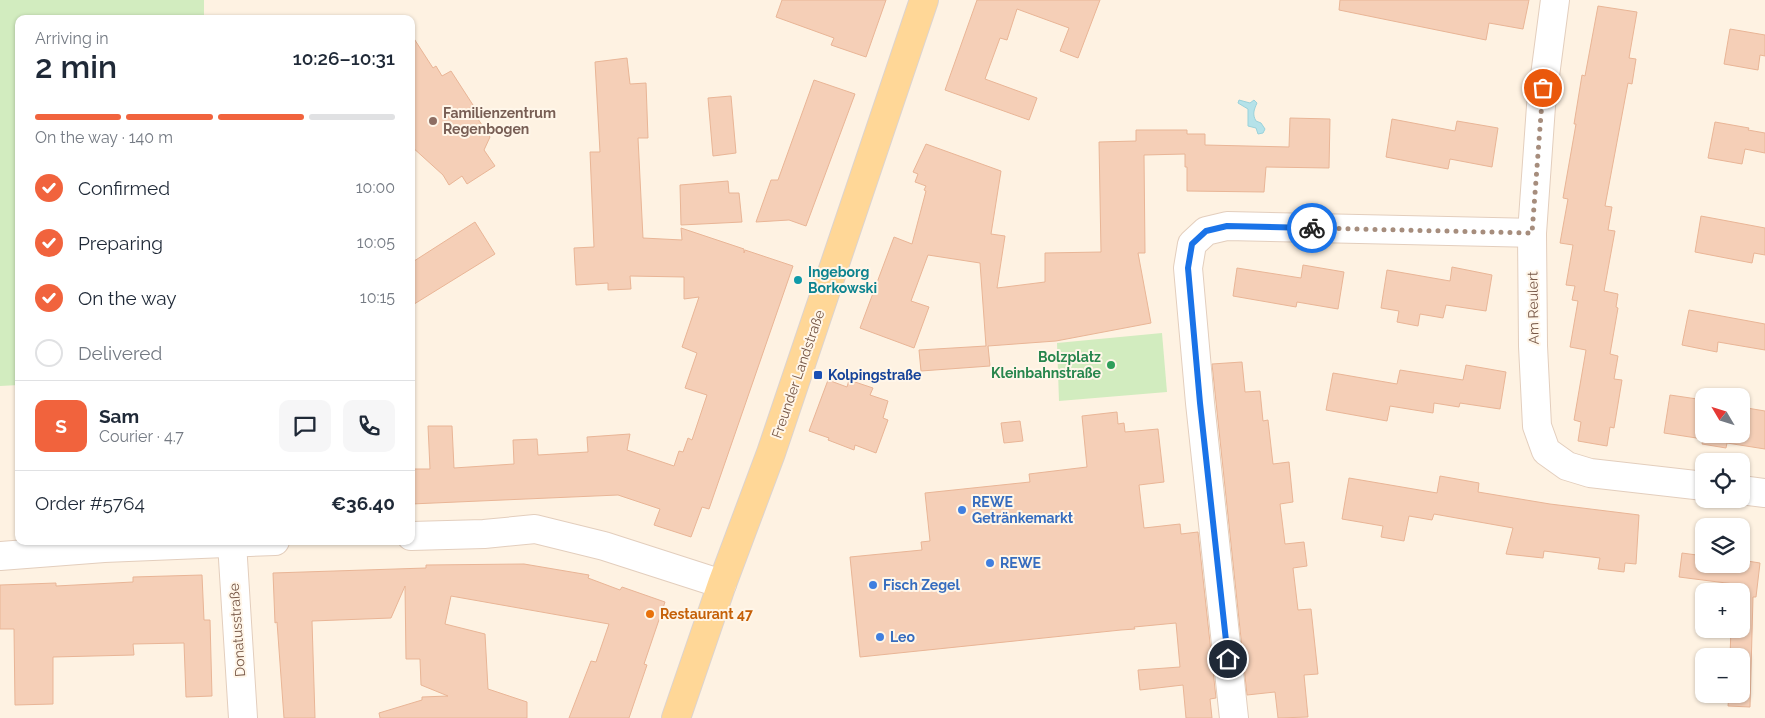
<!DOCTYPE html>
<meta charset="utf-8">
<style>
:root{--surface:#fff;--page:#f6f6f7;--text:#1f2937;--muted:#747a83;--line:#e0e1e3;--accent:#f1633d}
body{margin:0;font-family:Raleway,sans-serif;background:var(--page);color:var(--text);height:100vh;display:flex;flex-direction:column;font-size:19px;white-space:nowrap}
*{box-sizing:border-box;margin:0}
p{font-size:16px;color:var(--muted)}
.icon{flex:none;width:28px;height:28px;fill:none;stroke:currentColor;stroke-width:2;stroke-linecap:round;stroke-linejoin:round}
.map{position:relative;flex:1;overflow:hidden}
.drawer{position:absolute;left:15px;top:15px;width:400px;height:530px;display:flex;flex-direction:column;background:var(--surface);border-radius:10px;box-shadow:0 1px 4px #0004}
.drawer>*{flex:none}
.needle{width:32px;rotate:308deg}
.tools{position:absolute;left:1695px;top:388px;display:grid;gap:10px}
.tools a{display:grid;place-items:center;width:55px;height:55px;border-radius:10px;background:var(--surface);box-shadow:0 1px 4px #0004;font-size:25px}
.pin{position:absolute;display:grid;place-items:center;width:42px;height:42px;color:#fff;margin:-21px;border:2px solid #fff;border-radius:50%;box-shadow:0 1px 5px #0007}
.courier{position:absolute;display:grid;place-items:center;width:50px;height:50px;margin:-25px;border:4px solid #1a73e8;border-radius:50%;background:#fff;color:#222;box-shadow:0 1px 6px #0007}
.summary em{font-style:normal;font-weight:600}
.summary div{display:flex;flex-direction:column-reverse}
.summary{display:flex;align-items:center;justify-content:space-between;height:85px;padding:0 20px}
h1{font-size:32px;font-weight:600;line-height:38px}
.bar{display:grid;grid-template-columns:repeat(4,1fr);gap:8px 5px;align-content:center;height:60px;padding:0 20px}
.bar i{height:6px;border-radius:4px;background:var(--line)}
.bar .current{background:var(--accent)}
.bar p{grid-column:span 4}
.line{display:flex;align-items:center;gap:12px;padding:0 20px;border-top:1px solid var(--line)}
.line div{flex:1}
.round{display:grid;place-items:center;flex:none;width:52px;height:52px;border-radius:10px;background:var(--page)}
ol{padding:0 20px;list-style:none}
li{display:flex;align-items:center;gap:15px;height:55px}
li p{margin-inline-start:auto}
li .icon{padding:5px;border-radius:50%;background:var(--accent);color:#fff;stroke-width:4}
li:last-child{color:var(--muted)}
li i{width:28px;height:28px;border:2px solid var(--line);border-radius:50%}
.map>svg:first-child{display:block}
</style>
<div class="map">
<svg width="1765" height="718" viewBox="0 0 1765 718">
<rect width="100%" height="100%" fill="#fef2e2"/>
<!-- green -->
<g fill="#d2ecbf">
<polygon points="0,0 204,0 204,19 19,19 19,385 0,386"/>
<polygon points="1162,333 1167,392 1059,401 1057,343"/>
</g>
<!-- water -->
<path fill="#b5e2e9" stroke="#9ad2db" d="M 1239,100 L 1250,103 L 1254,100 L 1257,103 C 1254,110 1252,114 1256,121 L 1261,123 L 1265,129 L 1263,133 L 1258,134 L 1256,128 L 1248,126 L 1248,109 L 1238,103 Z"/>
<!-- building -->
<g fill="#f5cfb7" stroke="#e9b596">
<polygon points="782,0 886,0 866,57 831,45 834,38 776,17"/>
<polygon points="977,0 1100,0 1078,58 1060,51 1069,28 1017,9 1007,40 1000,38 985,79 1037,98 1029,120 945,90"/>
<polygon points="1340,0 1529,0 1523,29 1489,23 1486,40 1339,10"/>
<polygon points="1598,6 1637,12 1629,58 1636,59 1632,84 1628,83 1605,206 1612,207 1608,230 1615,231 1604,291 1618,294 1616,307 1618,308 1610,354 1618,356 1614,379 1622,380 1614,428 1610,427 1607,446 1578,441 1581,422 1574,420 1586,350 1570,347 1578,301 1572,300 1575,286 1566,285 1573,245 1560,243 1568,199 1563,198 1576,124 1574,124 1582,75 1585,76"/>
<polygon points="1730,29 1765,35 1765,56 1760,55 1758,70 1724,64"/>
<polygon points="411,34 433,68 436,66 442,76 451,71 473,105 470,107 490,137 484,150 495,166 467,184 462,176 449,185 443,175 411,146"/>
<polygon points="627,58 630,84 646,83 648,138 638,138 643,238 682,240 681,228 744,249 744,253 745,250 793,266 709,509 702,507 691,537 654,525 660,509 618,495 411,504 411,469 430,469 428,426 452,426 454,468 514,464 513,440 537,439 538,455 588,452 587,437 630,434 627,450 674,466 679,451 683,452 688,438 692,440 707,395 685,388 697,353 682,347 699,297 684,299 684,277 630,276 631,289 608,290 608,283 576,285 574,248 594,247 590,152 600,152 595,62"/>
<polygon points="814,80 855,94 806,226 789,220 756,222 771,180 778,180"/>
<polygon points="731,96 736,153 713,156 708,98"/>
<polygon points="1290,118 1330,119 1329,168 1266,167 1264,192 1187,191 1187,167 1185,167 1185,154 1144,155 1145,253 1138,253 1151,323 1056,341 988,346 990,366 921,371 919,350 986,346 980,263 928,255 911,301 929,307 914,348 860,328 894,237 912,244 926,191 924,190 926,186 915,182 918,174 913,172 926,144 1001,171 991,234 1005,236 997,288 1045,282 1045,253 1101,252 1099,142 1136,141 1136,130 1187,130 1187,134 1205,134 1205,145 1289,147"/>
<polygon points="1392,119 1455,131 1457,121 1498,128 1492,167 1450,159 1448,169 1386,157"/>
<polygon points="1715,122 1749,128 1748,130 1765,133 1765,153 1745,149 1742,164 1708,158"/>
<polygon points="728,181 729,193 739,193 742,222 681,225 680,185"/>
<polygon points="1701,216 1765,228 1765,255 1754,253 1752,263 1695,252"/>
<polygon points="475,222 495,254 411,306 411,263"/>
<polygon points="1303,265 1344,272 1338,309 1297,302 1296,307 1233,296 1237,268 1301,278"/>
<polygon points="1452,267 1492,275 1486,311 1446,305 1443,318 1420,314 1418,326 1397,322 1399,311 1381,308 1387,270 1450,281"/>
<polygon points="1689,310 1765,324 1765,350 1718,342 1717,352 1682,345"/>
<polygon points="1242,362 1245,392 1260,391 1263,421 1268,420 1273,464 1289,462 1293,502 1280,504 1285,544 1304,542 1307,566 1293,568 1298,610 1311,609 1318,674 1304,675 1308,717 1278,718 1275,692 1247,695 1212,364"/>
<polygon points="1466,365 1506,372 1500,409 1460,403 1459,407 1434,403 1433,413 1390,406 1387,421 1326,410 1333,373 1397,384 1400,370 1463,380"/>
<polygon points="828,380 847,387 849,380 873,388 870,395 888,401 883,418 888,420 876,453 855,445 854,450 828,440 829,438 809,431"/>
<polygon points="1670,395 1704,400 1704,434 1741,434 1741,407 1765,411 1765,449 1727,443 1726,448 1702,444 1703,439 1664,433"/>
<polygon points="1117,412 1118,424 1124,423 1125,432 1158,429 1164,482 1139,485 1144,528 1180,524 1181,534 1198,532 1216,698 1210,699 1212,718 1186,718 1183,685 1140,690 1138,670 1180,667 1176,623 1134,627 1135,629 1121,630 860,657 850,557 922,550 921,542 930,541 925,493 1030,482 1029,474 1087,467 1082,416"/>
<polygon points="1020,421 1023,441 1004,443 1001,423"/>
<polygon points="1440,476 1479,483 1478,492 1550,504 1639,515 1636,564 1625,563 1624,572 1598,569 1600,558 1544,551 1543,558 1506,554 1513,528 1434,514 1432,520 1409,516 1404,541 1381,537 1383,526 1342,519 1349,478 1437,493"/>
<polygon points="1682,553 1704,556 1704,564 1741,564 1741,560 1760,563 1756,597 1753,597 1750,707 1728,706 1729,694 1741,694 1741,656 1730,656 1731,629 1741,629 1741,591 1733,591 1734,584 1679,577"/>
<polygon points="524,564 589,575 588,578 620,590 622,587 665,602 644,664 647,665 629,718 569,718 591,661 596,662 609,624 451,596 445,624 485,634 488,689 527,702 527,718 380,718 379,713 422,700 422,697 448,696 421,685 420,659 406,659 405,586 391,618 312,621 315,718 284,718 277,622 275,623 273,573 426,568 426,565"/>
<polygon points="202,575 204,620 210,620 212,696 186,697 184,643 133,644 134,655 53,657 53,704 15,705 14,629 0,629 0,585 56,583 56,586 133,582 133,577"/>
</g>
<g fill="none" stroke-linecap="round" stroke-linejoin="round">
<defs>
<g id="minor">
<polyline points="1555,0 1541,106 1532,233 1533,346 1537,426 1546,451 1567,466 1590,473 1704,486"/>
<polyline points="1741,490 1765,493"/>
<polyline points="411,536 484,534 535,529 604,546 722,584"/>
<polyline points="232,543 243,718"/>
<polyline points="0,556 104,548 275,541"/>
<polyline points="1234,718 1200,403 1188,268 1192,244 1206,231 1227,226 1532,233"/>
</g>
<polyline id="primary" points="676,718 722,584 771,453 924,0"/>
</defs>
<!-- minor casing -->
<use href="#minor" stroke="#e3cebd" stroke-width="30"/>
<!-- primary casing -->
<use href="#primary" stroke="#dcd3cf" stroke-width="30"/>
<!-- minor -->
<use href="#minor" stroke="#fff" stroke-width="28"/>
<!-- primary -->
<use href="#primary" stroke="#ffd797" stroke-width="28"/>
</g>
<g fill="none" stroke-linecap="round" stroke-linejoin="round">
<!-- done -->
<polyline stroke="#a68d7d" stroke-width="5" stroke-dasharray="0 9" points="1312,228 1532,233 1543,88"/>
<!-- route -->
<polyline stroke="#1a73e8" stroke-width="6" points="1228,659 1200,403 1188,268 1192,244 1206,231 1227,226 1312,228"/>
</g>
<!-- markers -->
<circle fill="#8d6e63" stroke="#fff6e9" stroke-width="2" cx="433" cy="121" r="5"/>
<circle fill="#0f9aa8" stroke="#fff6e9" stroke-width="2" cx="798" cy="280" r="5"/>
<circle fill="#2e9e5b" stroke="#fff6e9" stroke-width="2" cx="1111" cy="365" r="5"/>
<rect fill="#1a4fb4" stroke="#fff6e9" stroke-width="2" x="813" y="370" width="10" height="10" rx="2.5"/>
<g fill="#3f7fe0" stroke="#fff6e9" stroke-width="2">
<circle cx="962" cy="510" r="5"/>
<circle cx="990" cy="563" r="5"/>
<circle cx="873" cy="585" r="5"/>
<circle cx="880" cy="637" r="5"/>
</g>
<circle fill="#e8710a" stroke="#fff6e9" stroke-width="2" cx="650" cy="614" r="5"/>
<g text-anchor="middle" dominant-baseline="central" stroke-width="4" stroke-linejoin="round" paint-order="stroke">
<!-- education labels -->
<g font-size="14" font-weight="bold" fill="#785e54" stroke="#fff6e9" text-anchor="start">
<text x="443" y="113">Familienzentrum<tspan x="443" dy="16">Regenbogen</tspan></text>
</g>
<!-- culture labels -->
<g font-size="14" font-weight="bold" fill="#0d838f" stroke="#fff6e9" text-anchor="start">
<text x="808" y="272">Ingeborg<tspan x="808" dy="16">Borkowski</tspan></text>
</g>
<!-- street labels -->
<g font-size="14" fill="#775746" stroke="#fff6e9">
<text transform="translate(1533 308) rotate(-91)">Am Reulert</text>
<text transform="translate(798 374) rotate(-71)">Freunder Landstraße</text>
<text transform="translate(237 630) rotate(-94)">Donatusstraße</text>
</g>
<!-- leisure labels -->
<g font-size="14" font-weight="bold" fill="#27864d" stroke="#fff6e9" text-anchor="end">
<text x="1101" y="357">Bolzplatz<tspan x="1101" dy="16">Kleinbahnstraße</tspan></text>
</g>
<!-- transit labels -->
<g font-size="14" font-weight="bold" fill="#164399" stroke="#fff6e9" text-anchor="start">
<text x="828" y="375">Kolpingstraße</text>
</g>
<!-- shop labels -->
<g font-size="14" font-weight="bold" fill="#366cbe" stroke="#fff6e9" text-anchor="start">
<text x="972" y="502">REWE<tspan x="972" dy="16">Getränkemarkt</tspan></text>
<text x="1000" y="563">REWE</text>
<text x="883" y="585">Fisch Zegel</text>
<text x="890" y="637">Leo</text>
</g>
<!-- food labels -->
<g font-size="14" font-weight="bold" fill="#c56008" stroke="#fff6e9" text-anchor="start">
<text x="660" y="614">Restaurant 47</text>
</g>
</g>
</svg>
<div class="tools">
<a><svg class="needle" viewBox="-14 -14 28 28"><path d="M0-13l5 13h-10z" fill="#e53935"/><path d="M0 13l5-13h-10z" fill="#747a83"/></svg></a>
<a><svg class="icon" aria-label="locate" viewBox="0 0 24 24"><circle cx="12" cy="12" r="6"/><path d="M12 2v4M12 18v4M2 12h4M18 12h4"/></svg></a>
<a><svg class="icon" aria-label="layers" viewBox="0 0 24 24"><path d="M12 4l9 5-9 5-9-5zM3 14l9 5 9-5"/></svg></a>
<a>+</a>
<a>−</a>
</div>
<div class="pin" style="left:1543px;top:88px;background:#ea580c"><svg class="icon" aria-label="bag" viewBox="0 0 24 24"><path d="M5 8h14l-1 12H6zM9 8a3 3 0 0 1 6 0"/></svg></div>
<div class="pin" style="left:1228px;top:659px;background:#1f2937"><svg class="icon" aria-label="home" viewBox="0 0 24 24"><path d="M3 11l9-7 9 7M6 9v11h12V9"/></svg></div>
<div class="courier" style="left:1312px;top:228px"><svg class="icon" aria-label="bike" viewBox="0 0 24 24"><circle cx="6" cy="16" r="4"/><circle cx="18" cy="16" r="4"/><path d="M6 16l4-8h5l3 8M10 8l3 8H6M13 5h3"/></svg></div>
<section class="drawer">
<div class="summary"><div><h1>2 min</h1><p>Arriving in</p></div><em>10:26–10:31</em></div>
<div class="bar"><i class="current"></i><i class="current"></i><i class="current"></i><i></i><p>On the way · 140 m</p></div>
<ol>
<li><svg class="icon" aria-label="check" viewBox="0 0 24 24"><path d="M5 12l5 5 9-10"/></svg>Confirmed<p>10:00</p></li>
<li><svg class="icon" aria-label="check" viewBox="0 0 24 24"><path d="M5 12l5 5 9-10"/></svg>Preparing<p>10:05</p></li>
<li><svg class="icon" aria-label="check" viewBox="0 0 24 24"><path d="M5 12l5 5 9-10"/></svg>On the way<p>10:15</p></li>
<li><i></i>Delivered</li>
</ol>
<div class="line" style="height:90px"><b class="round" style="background:var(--accent);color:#fff">S</b><div><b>Sam</b><p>Courier · 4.7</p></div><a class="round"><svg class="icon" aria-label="chat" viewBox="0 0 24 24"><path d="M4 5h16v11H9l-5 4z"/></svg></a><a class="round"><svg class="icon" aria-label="phone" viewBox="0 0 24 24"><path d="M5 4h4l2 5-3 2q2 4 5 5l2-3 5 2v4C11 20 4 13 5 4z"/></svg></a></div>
<div class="line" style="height:65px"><div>Order #5764</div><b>€36.40</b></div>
</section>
</div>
